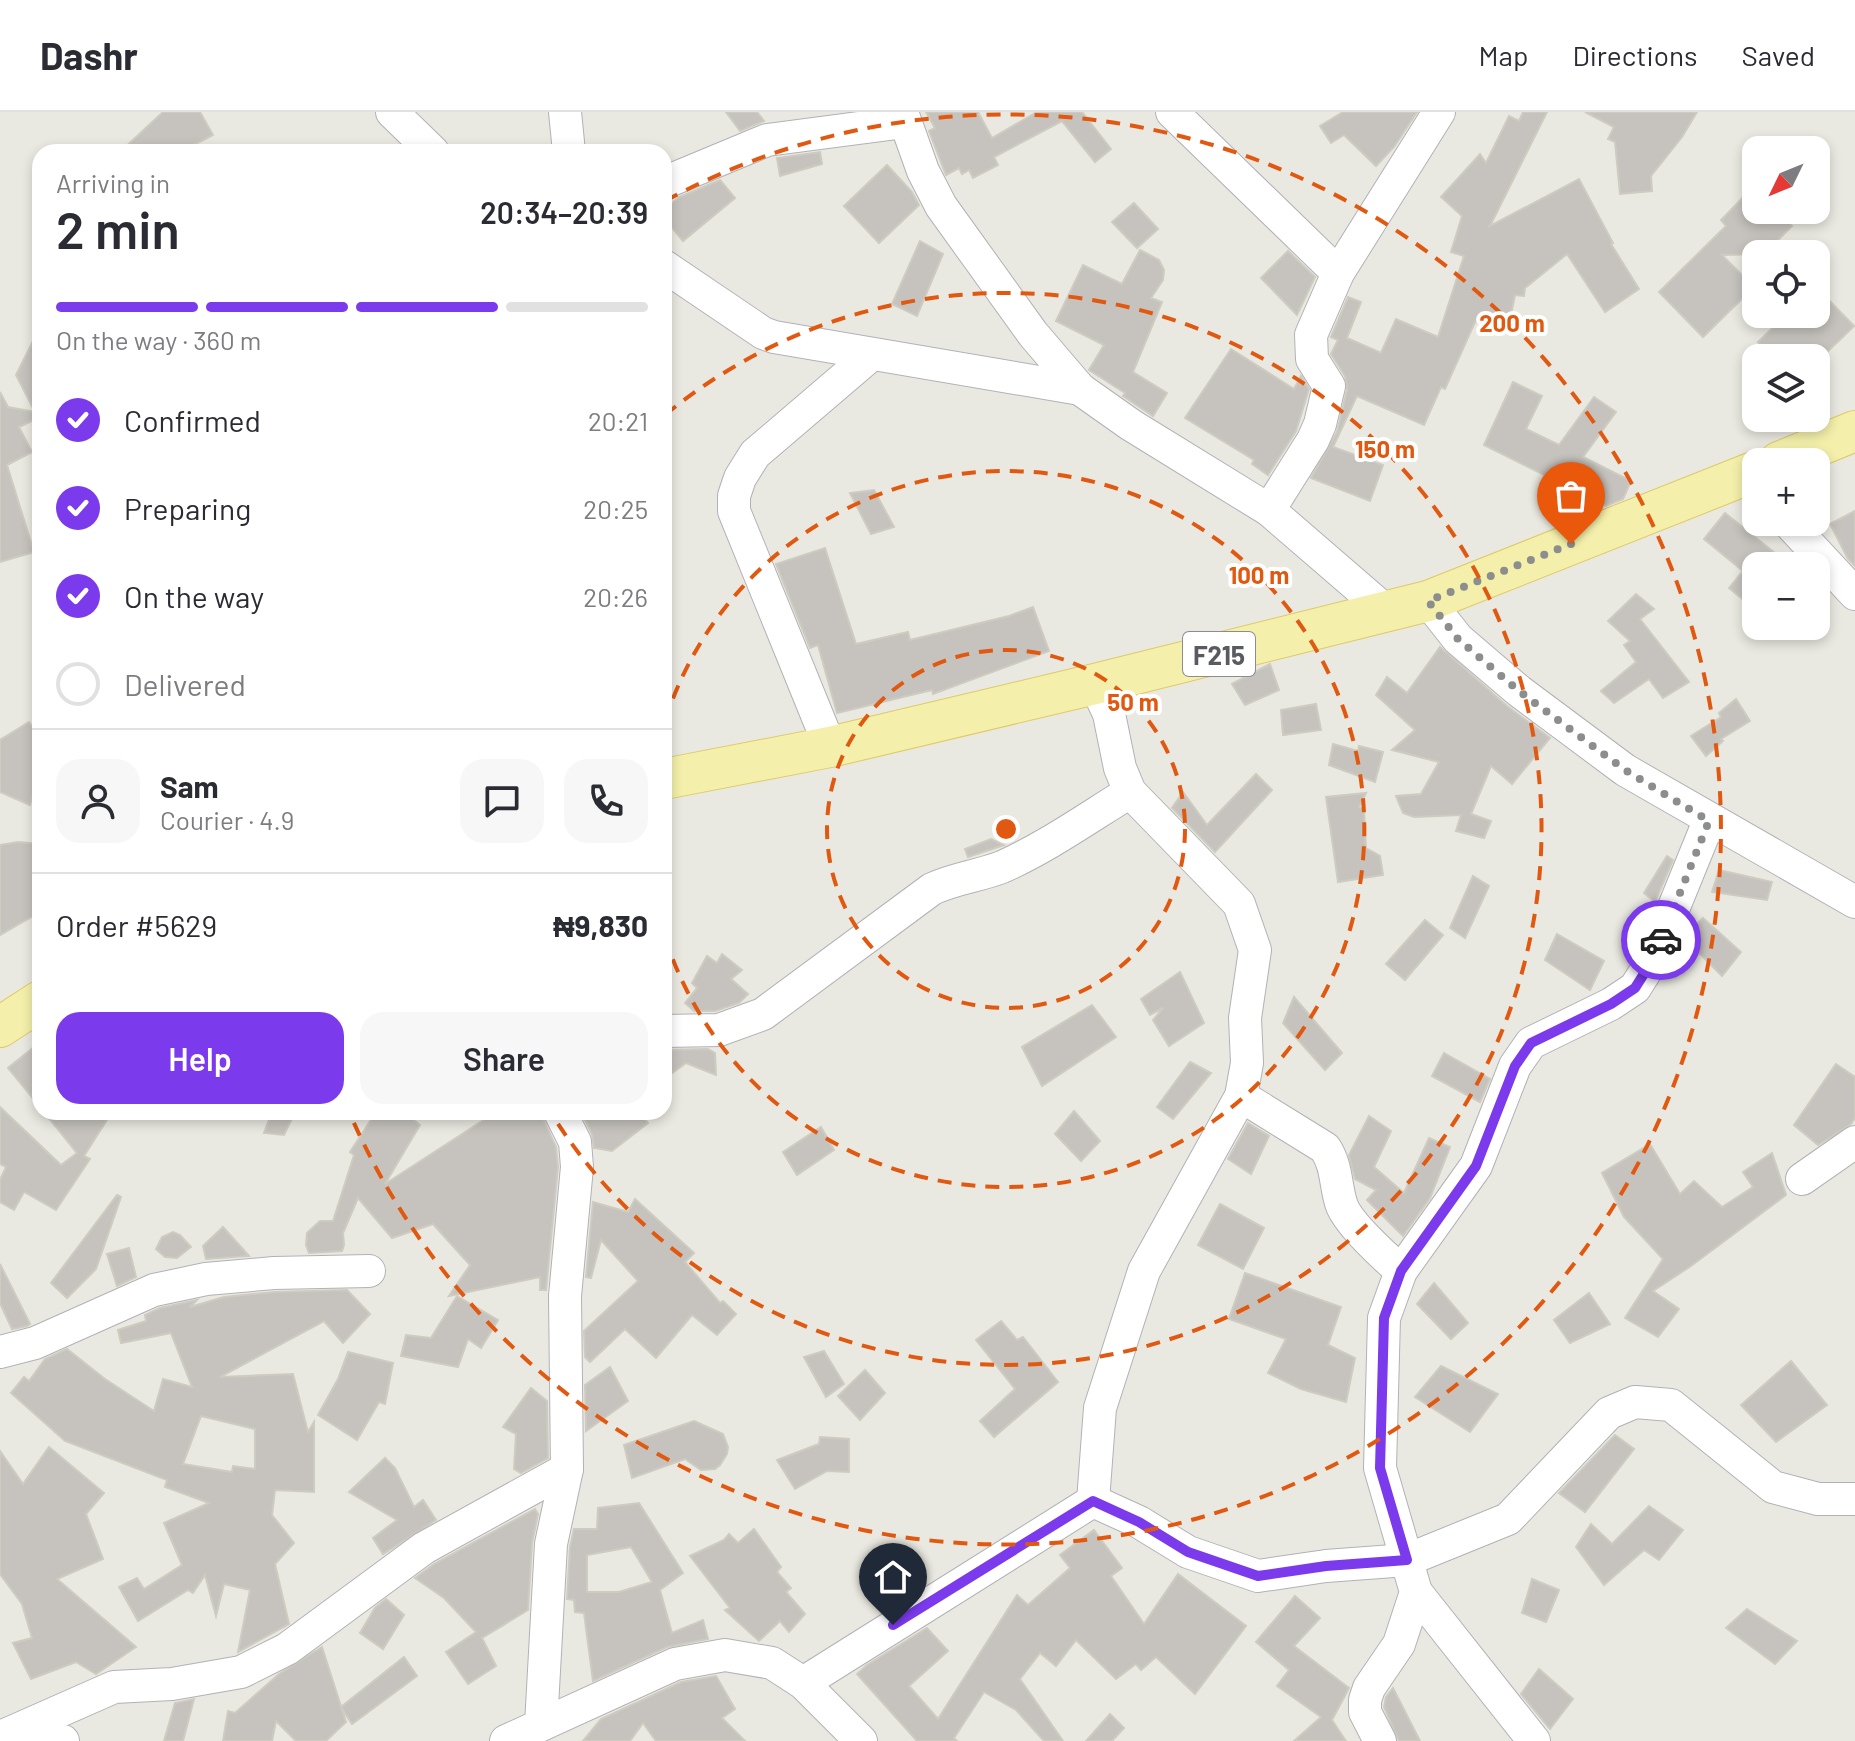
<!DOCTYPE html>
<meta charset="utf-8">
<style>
:root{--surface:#fff;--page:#f7f7f7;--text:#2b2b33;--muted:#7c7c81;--line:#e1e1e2;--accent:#7c3aed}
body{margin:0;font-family:Barlow,sans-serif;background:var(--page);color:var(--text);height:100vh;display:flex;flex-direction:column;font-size:30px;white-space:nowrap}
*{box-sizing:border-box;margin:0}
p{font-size:26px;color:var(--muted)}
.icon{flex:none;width:44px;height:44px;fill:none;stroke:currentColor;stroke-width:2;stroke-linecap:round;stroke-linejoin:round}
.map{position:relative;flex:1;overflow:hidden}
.sheet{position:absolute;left:32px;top:32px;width:640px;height:976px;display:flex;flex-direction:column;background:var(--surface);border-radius:24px;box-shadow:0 4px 12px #0003}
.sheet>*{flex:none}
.needle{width:52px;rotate:227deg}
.tools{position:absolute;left:1742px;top:24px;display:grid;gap:16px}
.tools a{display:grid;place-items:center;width:88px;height:88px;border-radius:16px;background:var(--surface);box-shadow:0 4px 12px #0003;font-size:40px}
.pin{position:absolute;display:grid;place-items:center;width:68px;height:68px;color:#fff;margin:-82px -34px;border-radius:50% 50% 50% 0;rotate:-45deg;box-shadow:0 0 8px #0007}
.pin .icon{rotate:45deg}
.courier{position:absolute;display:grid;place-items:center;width:80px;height:80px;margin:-40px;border:6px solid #7c3aed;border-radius:50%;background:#fff;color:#222;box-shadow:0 2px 10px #0007}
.headline em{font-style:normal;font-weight:600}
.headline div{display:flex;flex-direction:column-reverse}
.headline{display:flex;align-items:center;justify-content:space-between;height:136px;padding:0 24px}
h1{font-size:52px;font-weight:600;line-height:60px}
.bar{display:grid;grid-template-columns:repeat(4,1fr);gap:12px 8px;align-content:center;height:96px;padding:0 24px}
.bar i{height:10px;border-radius:6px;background:var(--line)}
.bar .on{background:var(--accent)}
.bar p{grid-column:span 4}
.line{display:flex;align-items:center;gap:20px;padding:0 24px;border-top:2px solid var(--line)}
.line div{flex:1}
.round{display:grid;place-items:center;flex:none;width:84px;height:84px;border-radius:24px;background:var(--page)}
ol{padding:0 24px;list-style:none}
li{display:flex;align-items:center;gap:24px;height:88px}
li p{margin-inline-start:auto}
li .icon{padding:8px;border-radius:50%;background:var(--accent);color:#fff;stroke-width:4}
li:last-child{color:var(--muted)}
li i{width:44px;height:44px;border:4px solid var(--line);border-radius:50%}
.primary-button{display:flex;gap:16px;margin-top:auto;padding:16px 24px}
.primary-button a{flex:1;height:92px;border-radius:24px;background:var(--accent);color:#fff;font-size:32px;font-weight:600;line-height:92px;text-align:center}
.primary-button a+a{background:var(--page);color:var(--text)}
header{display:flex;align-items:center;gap:48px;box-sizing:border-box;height:112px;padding:0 40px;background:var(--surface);border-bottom:2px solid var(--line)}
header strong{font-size:38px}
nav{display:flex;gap:44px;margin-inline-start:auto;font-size:28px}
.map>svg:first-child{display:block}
</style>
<header>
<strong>Dashr</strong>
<nav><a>Map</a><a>Directions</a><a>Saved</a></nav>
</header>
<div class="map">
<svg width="1855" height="1629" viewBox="0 0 1855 1629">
<rect width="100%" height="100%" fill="#eae9e1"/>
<!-- building -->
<g fill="#c6c3be" stroke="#cecbc0" stroke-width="2" fill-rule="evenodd">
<polygon points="163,0 200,0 213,23 180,40 120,40"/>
<polygon points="726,0 757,0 764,9 740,19"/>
<polygon points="926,0 978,0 992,26 1037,0 1082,0 1111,37 1095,50 1062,9 994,45 998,53 973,66 969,58 962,62 959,56 946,63 929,19 935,16"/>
<polygon points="1343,0 1417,0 1394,35 1376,54 1344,23 1331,31 1320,14"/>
<polygon points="1523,0 1547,0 1490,114 1579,67 1613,131 1611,132 1639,177 1605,200 1567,142 1525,176 1524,184 1515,183 1508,217 1475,210 1445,277 1441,275 1424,313 1357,284 1333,335 1383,353 1370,389 1311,366 1337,320 1347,278 1345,264 1331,242 1338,228 1331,225 1348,185 1361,190 1347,226 1381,241 1396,207 1438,225 1464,144 1451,140 1462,104 1441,85 1480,42 1486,51 1509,4 1519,9"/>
<polygon points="1585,0 1697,0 1682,25 1651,64 1652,79 1620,82 1615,30 1608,27 1614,15"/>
<polygon points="820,40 822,52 780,64 777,46"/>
<polygon points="887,53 912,80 919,93 879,131 844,94"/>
<polygon points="720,68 735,86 683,129 664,106 664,98 679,85"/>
<polygon points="1756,72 1756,98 1776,98 1792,114 1764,142 1722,143 1754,175 1703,225 1659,180 1726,114 1721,108"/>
<polygon points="1134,91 1158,117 1137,136 1112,110"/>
<polygon points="920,129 943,142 917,204 892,192"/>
<polygon points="1140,138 1159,148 1164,158 1163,168 1151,186 1162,190 1133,260 1167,281 1153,304 1123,284 1125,281 1089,258 1104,233 1056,209 1083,153 1122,172"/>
<polygon points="1288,139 1315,165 1297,203 1261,166"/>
<polygon points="1816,175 1854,214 1821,246 1774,246 1758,230 1787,202 1816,202"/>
<polygon points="40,215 40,310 38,306 19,315 32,340 7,353 34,440 0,450 0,280 8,295 35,300 16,263"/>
<polygon points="1231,237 1294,277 1301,264 1309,277 1296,319 1268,363 1252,352 1254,348 1185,306"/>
<polygon points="1513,270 1542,284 1526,317 1559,333 1594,285 1616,300 1583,345 1631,369 1623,387 1606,394 1484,333"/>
<polygon points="874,378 894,415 871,422 850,381"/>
<polygon points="1855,399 1855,454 1848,447 1830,412"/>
<polygon points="1725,401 1776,442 1766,454 1756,454 1756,498 1729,476 1743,459 1704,427"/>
<polygon points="825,436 856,532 908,520 910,528 1009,504 1033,495 1049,539 933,582 932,578 837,601 818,533 810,536 776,452"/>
<polygon points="1636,482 1654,497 1640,507 1689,570 1663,586 1649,567 1614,591 1601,579 1636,550 1624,533 1630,529 1608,509"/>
<polygon points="1440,535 1507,594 1550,626 1512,672 1491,654 1471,702 1491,709 1484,726 1456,719 1461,703 1414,705 1403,701 1396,684 1421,682 1439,650 1392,638 1415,618 1376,583 1387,565 1407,581"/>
<polygon points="1270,552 1279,578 1245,593 1232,572"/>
<polygon points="1736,587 1750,609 1721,627 1723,629 1706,644 1691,624 1721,605 1719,601"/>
<polygon points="1316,592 1321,618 1283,623 1281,598"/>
<polygon points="29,610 40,626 40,655 30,693 0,680 0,628"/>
<polygon points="1333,632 1358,639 1359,634 1383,640 1375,670 1329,653"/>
<polygon points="1256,662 1272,678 1215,740 1172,696 1183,680 1207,713"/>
<polygon points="1366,681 1359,695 1364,698 1366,736 1380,744 1383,763 1338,770 1326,685"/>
<polygon points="991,727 1004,733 968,745 965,737"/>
<polygon points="18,730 40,732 40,800 0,823 0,733"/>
<polygon points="1667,744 1673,748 1655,790 1644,781"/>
<polygon points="1719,758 1772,770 1767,788 1712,780"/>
<polygon points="1473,764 1489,774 1465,826 1450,816"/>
<polygon points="1703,806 1741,840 1722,864 1687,829 1687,822"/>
<polygon points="1425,808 1443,823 1405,868 1386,852"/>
<polygon points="1557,822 1604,849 1590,878 1545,848"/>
<polygon points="722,842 742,858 731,867 748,882 739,891 715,899 694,899 685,891 697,876 692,871 707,844 717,851"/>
<polygon points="1180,860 1204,911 1169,934 1153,908 1163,896 1150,903 1141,887"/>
<polygon points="1294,885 1342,941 1325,958 1283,911"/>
<polygon points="1092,893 1116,925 1042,974 1022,935"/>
<polygon points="40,930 40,995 8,956"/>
<polygon points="708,937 715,941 716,963 686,951 664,967 664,938"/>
<polygon points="1444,941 1490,967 1480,990 1432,964"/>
<polygon points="1190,950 1211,961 1173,1007 1157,995"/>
<polygon points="1836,952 1855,965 1855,1006 1851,1012 1818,1033 1794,1013"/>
<polygon points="0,995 61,1053 77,1041 44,1000 112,1000 84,1044 90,1047 56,1098 24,1080 14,1098 0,1090 0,1068 6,1055 0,1052"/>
<polygon points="1074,999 1100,1029 1081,1049 1055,1022"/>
<polygon points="272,1000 295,1000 284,1023 264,1021"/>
<polygon points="376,1000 404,1000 420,1013 385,1072 496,1000 524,1000 528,1005 542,1004 556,1035 558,1055 546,1178 540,1178 540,1165 449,1184 470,1153 433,1112 392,1126 358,1086 343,1121 344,1133 342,1139 309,1141 306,1133 307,1121 320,1109 333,1109 354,1043 350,1040"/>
<polygon points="581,1000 639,1000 648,1011 612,1039 594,1036 592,1022"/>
<polygon points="1369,1004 1391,1019 1374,1055 1404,1081 1429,1026 1450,1035 1430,1086 1403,1124 1367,1088 1376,1078 1355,1067 1349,1043"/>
<polygon points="1248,1011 1269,1024 1251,1062 1228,1047"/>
<polygon points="821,1015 834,1038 797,1063 783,1040"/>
<polygon points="1650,1032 1680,1082 1694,1069 1722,1095 1753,1075 1743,1060 1772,1041 1786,1083 1691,1154 1653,1179 1679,1197 1658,1225 1625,1206 1663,1147 1624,1105 1602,1061"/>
<polygon points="117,1083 121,1085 96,1157 67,1186 51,1171"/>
<polygon points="635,1087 694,1141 685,1150 720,1191 723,1189 736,1202 717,1223 692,1203 656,1246 625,1217 590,1250 585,1245 584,1219 638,1169 601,1128 591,1166 586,1165 593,1090 628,1100"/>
<polygon points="1220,1092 1264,1116 1243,1157 1198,1133"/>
<polygon points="223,1115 249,1144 206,1147 203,1134"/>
<polygon points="173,1120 180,1123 191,1135 177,1146 165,1145 156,1137 162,1125"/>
<polygon points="129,1136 136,1165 117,1174 107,1142"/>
<polygon points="0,1152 30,1212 27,1214 12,1217 0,1191"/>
<polygon points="1245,1161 1341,1195 1328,1233 1355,1246 1346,1290 1301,1277 1268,1261 1286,1227 1229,1207"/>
<polygon points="1434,1171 1468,1211 1451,1227 1417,1192"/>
<path d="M 347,1178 L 370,1202 L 343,1231 L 324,1209 L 220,1265 L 293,1262 L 308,1320 L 314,1310 L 314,1380 L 275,1378 L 272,1403 L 294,1431 L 275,1452 L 289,1512 L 238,1540 L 250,1478 L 224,1472 L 216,1504 L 205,1463 L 193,1481 L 188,1478 L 138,1509 L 119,1475 L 137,1466 L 144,1477 L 182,1453 L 164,1411 L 209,1391 L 165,1375 L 167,1368 L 65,1329 L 11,1281 L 24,1265 L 29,1269 L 45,1247 L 67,1237 L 105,1267 L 154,1299 L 163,1267 L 192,1275 L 171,1221 L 121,1231 L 118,1218 L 146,1209 L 145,1203 L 160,1196 L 197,1188 L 190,1195 L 224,1185 L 275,1180 ZM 201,1304 L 255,1317 L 255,1357 L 233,1354 L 232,1360 L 183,1352 Z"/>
<polygon points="1589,1181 1610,1212 1570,1231 1554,1208"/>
<polygon points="457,1184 498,1208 481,1236 468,1227 458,1255 401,1244 406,1223 431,1226"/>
<polygon points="1001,1209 1017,1228 1023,1225 1058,1270 994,1325 980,1309 1015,1277 976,1228"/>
<polygon points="824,1239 844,1272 826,1285 804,1245"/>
<polygon points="348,1240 393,1251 385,1292 379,1290 357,1328 318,1303 338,1267"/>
<polygon points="1791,1249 1827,1293 1776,1330 1741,1293"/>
<polygon points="1441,1254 1498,1282 1470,1320 1415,1285"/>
<polygon points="610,1255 628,1289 586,1319 585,1273"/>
<polygon points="865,1258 885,1281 860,1308 838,1284"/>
<polygon points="531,1276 547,1289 548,1346 521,1361 514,1357 516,1322 503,1315"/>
<polygon points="694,1309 723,1322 728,1335 727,1342 720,1353 715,1357 701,1358 685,1347 632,1366 624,1333"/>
<polygon points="1615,1323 1634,1337 1585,1400 1559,1381"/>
<polygon points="820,1325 849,1327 849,1360 827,1359 795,1377 777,1348 819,1332"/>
<polygon points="49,1335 104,1381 86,1402 103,1447 57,1467 136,1535 96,1562 76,1550 31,1567 13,1531 32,1526 22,1492 0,1462 0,1339 23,1372"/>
<polygon points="385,1346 395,1356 414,1395 423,1388 436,1408 383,1442 373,1426 397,1408 349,1380"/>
<path d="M 639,1391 L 683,1461 L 660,1478 L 672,1521 L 703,1508 L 708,1527 L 667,1535 L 593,1569 L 584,1501 L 575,1500 L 574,1488 L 567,1487 L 570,1435 L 574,1417 L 597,1417 L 598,1396 ZM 631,1435 L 652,1470 L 619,1480 L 587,1480 L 587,1443 Z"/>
<polygon points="1649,1394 1683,1418 1659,1448 1644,1438 1604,1473 1576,1435 1591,1412 1612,1432"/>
<polygon points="535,1397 538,1402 532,1431 528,1498 482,1526 496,1554 468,1572 446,1540 476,1520 444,1486 415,1466 434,1452"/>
<polygon points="754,1417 781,1455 777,1460 791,1476 786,1480 805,1502 789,1520 780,1509 759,1529 725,1498 730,1496 690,1444 724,1428 729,1422 738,1431"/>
<polygon points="1094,1418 1122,1456 1111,1464 1144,1512 1178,1462 1246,1514 1195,1582 1156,1545 1141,1558 1136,1552 1116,1567 1076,1528 1056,1554 1040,1541 1020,1567 1063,1629 1044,1629 1016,1598 984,1580 954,1626 957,1629 917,1629 857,1562 867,1553 927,1516 948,1539 909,1574 938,1607 1017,1483 1028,1493 1070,1456 1060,1443"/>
<polygon points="1532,1467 1559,1478 1546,1510 1522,1501"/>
<polygon points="1295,1484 1320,1506 1294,1534 1349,1576 1332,1608 1346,1629 1294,1629 1321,1605 1277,1574 1289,1558 1256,1530"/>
<polygon points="386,1487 404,1503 383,1537 360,1521 375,1496"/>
<polygon points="1747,1497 1797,1529 1775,1552 1726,1516"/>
<polygon points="322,1535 346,1610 326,1629 296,1629 276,1609 272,1629 223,1629 228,1599 235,1601 279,1562"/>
<polygon points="404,1545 417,1564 352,1612 341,1595"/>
<polygon points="1539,1557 1573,1587 1550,1617 1521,1582"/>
<polygon points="716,1564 735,1597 722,1606 745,1629 656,1629 643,1611 630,1629 583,1629 601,1607 681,1570"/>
<polygon points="1393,1576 1420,1629 1399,1629 1384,1595 1386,1585"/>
<polygon points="194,1587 183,1629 164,1629 175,1591"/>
<polygon points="1110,1602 1124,1616 1112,1629 1086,1629"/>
</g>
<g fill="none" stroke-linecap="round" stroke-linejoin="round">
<defs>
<g id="minor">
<polyline points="392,0 433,40"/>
<polyline points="565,0 569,40"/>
<polyline points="902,0 923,59 941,94 1033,222 1080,277 1131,313 1269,398 1386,499"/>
<polyline points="1172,0 1338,161"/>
<polyline points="666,70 767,28 905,10"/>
<polyline points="664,154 763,221 774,225 1080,277"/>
<polyline points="1269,398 1313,328 1320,312 1329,274 1312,247 1311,223 1338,161 1439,0"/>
<polyline points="1788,410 1855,482"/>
<polyline points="1428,489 1458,527 1519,579 1625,658 1855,790"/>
<polyline points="830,635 734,399 734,384 740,366 755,342 872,242"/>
<path d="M 664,919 L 719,918 L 763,902 L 932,777 C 955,766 979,764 1002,755 C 1047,735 1089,705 1130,680"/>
<path d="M 1241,984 L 1325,1036 C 1337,1054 1335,1071 1341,1091 C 1346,1110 1385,1145 1401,1159"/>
<polyline points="1802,1067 1855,1030"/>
<polyline points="0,1240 35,1231 154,1178 206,1167 274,1161 369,1159"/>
<polyline points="1093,1389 1100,1296 1144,1159 1241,984 1247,951 1245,906 1255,838 1239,792 1130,680 1120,656 1109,602 1095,572"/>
<polyline points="1416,1480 1534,1629"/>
<polyline points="803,1571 1093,1389 1139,1410 1188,1440 1258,1464 1326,1454 1407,1448 1508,1407 1609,1301 1635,1290 1671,1293 1773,1375 1818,1387 1855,1387"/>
<polyline points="541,1613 551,1432 567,1357 565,1184 577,1055 575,1030 560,1000"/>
<polyline points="5,1623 114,1575 172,1572 241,1560 287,1537 424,1436 567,1357"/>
<polyline points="6,1623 63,1629"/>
<polyline points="506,1629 675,1552 725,1543 772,1551 803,1571 861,1629"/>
<polyline points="1380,1629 1365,1600 1365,1588 1369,1576 1399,1532 1416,1480 1380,1356 1384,1206 1401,1159 1476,1054 1515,954 1531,931 1611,892 1635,876 1652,849 1709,709"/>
</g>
<g id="major">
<polyline points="1779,350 1855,319"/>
<polyline points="664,667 830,635 1095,572 1428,489 1756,359"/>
<polyline points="0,915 40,889"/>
</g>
</defs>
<!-- minor casing -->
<use href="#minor" stroke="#b1b2b7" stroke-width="34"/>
<!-- major casing -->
<use href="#major" stroke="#dfc965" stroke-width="42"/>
<!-- minor -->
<use href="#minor" stroke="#fff" stroke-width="32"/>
<!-- major -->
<use href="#major" stroke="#f4f0ab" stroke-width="40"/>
</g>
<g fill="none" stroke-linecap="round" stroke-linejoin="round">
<!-- done -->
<polyline stroke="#8c8d8d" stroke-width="8" stroke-dasharray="0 14.4" points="1571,432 1428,489 1458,527 1519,579 1625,658 1709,709 1661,828"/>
<!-- route -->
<polyline stroke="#7c3aed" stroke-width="10" points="893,1513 1093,1389 1139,1410 1188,1440 1258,1464 1326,1454 1407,1448 1380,1356 1384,1206 1401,1159 1476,1054 1515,954 1531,931 1611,892 1635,876 1652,849 1661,828"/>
</g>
<!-- distance rings -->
<g fill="none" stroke="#e15910" stroke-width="4" stroke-dasharray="14 10">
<circle cx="1006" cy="717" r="179"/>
<path d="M665 609A358 358 0 1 1 665 825"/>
<path d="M665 303A536 536 0 1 1 551 1001"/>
<path d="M665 89A715 715 0 1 1 350 1002"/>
</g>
<g text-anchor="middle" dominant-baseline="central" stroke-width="8" stroke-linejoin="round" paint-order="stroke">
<!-- shield labels -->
<rect fill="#fff" stroke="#8b8c90" stroke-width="2" x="1183" y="520" width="72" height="44" rx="6"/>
<g font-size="26" font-weight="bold" fill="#595b60">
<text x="1219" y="542">F215</text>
</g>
</g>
<circle cx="1006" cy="717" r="12" fill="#e15910" stroke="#fff" stroke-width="4"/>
<g font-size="24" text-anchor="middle" font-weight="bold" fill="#e15910" stroke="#fff" stroke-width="8" stroke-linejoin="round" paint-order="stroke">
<text x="1512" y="220">200 m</text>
<text x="1385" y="346">150 m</text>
<text x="1259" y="472">100 m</text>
<text x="1133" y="599">50 m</text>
</g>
</svg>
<div class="tools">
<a><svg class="needle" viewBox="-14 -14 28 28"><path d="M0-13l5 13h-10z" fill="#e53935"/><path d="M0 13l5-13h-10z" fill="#7c7c81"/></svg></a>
<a><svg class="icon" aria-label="locate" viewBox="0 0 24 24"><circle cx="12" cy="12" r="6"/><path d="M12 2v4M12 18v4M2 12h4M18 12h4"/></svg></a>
<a><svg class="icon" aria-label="layers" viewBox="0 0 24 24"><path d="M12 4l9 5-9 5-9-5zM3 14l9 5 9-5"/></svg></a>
<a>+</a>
<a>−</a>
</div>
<div class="pin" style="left:1571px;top:432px;background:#ea580c"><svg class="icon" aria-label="bag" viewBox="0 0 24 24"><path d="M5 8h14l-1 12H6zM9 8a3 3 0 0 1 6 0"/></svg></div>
<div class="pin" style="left:893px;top:1513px;background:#1f2937"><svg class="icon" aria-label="home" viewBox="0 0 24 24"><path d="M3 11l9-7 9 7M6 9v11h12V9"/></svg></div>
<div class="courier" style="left:1661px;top:828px"><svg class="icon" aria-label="car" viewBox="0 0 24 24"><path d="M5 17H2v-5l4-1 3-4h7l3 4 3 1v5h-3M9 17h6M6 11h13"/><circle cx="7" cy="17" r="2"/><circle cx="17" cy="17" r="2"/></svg></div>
<section class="sheet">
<div class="headline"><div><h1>2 min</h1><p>Arriving in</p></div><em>20:34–20:39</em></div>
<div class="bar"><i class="on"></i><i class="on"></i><i class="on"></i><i></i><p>On the way · 360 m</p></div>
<ol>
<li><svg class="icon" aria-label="check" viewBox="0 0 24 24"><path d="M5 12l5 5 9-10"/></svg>Confirmed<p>20:21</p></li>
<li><svg class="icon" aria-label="check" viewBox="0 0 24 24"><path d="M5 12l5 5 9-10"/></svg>Preparing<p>20:25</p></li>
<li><svg class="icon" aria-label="check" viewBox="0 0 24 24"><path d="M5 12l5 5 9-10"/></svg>On the way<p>20:26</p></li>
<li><i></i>Delivered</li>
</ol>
<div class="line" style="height:144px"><a class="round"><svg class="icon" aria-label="person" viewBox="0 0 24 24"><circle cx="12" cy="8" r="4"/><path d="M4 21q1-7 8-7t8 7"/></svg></a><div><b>Sam</b><p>Courier · 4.9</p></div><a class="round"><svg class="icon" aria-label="chat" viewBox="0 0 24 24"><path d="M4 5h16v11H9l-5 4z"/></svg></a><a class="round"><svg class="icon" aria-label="phone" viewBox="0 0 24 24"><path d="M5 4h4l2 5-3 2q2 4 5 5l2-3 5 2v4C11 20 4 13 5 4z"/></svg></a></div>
<div class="line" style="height:104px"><div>Order #5629</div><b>₦9,830</b></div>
<div class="primary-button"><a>Help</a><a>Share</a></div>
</section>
</div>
